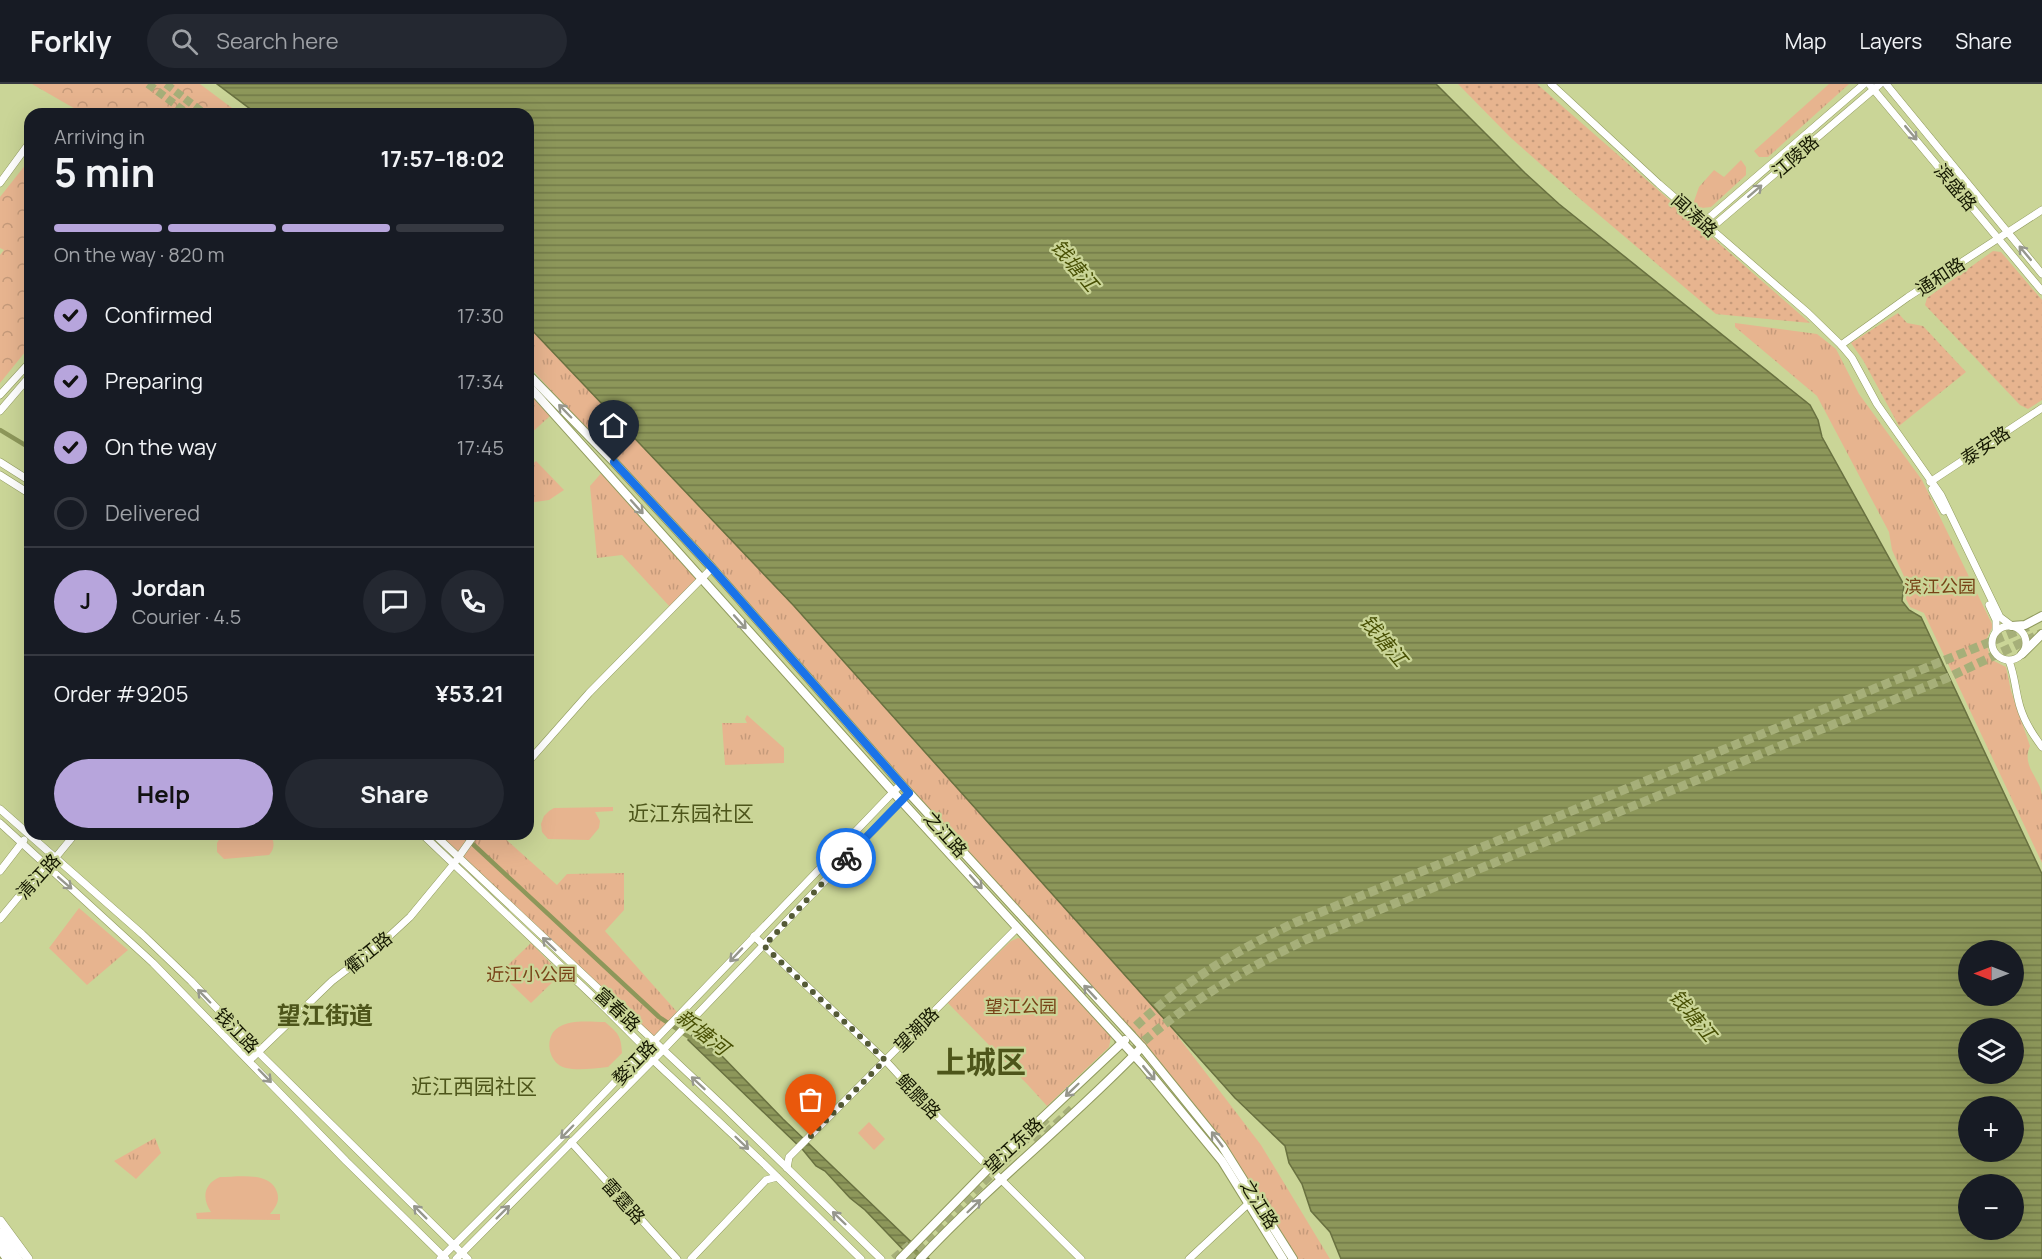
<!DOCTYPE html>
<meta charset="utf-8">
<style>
:root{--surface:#171b24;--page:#242831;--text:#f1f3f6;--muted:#9ea1a6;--line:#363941;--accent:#b7a5dc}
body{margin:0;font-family:Manrope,"Noto Sans SC",sans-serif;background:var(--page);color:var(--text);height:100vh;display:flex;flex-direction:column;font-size:22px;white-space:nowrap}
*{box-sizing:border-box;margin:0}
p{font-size:20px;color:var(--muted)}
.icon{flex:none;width:33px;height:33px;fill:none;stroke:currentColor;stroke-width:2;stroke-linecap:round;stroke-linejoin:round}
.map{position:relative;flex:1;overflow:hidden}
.sheet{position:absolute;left:24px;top:24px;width:510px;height:732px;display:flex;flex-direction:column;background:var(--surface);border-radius:18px;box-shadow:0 6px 24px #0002}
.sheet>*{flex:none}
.needle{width:39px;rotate:270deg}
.tools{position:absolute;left:1958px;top:856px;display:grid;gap:12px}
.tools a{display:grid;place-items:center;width:66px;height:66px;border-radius:50%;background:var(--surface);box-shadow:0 6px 24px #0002;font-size:30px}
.pin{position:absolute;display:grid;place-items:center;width:51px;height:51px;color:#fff;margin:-62px -26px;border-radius:50% 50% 50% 0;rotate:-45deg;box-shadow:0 0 6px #0007}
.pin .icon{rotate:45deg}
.courier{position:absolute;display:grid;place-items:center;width:60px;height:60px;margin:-30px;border:4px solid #1a73e8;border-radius:50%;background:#fff;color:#222;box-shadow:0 2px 8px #0007}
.headline em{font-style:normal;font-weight:700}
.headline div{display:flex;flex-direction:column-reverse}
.headline{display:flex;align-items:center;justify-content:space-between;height:102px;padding:0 30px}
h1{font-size:39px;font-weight:700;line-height:45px}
.bar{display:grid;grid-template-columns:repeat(4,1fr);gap:9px 6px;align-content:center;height:72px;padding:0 30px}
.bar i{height:8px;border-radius:4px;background:var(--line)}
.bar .current{background:var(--accent)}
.bar p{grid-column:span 4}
.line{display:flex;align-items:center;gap:15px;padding:0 30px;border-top:2px solid var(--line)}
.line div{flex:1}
.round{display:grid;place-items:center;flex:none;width:63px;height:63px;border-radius:32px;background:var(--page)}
ol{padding:0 30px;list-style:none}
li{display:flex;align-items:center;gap:18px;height:66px}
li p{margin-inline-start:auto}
li .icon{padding:6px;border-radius:50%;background:var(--accent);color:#111;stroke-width:4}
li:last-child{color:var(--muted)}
li i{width:33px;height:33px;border:3px solid var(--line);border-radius:50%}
.button{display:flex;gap:12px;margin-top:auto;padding:12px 30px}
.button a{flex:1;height:69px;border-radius:36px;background:var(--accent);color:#111;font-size:24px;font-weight:700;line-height:69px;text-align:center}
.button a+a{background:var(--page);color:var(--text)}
header{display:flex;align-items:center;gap:36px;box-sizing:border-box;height:84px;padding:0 30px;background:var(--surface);border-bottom:2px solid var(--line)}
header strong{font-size:28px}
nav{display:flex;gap:33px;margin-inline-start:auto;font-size:21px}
.search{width:420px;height:54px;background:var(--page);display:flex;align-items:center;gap:15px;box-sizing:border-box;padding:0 21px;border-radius:33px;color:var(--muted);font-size:22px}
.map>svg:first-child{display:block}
</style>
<header>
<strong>Forkly</strong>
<div class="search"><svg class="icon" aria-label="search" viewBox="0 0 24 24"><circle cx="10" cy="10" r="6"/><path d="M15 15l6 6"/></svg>Search here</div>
<nav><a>Map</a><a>Layers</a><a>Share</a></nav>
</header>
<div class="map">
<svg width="2042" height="1175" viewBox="0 0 2042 1175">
<defs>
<pattern id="grass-dots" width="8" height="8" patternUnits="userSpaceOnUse" patternTransform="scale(1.5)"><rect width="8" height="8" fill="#e7b48f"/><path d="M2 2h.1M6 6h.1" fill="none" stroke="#c59a7a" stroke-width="1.8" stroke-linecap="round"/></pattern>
<pattern id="forest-crowns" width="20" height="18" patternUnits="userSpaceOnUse" patternTransform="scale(1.5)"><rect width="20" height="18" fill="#e7b48f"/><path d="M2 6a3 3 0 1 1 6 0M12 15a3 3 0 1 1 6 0" fill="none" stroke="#c59a7a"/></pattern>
<pattern id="park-tufts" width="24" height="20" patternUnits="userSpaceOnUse" patternTransform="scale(1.5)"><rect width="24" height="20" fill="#e7b48f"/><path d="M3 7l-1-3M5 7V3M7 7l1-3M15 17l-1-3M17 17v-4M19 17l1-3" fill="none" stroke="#c59a7a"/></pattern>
<pattern id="water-rules" width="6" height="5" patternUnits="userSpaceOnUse" patternTransform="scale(1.5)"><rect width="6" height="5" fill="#8d975a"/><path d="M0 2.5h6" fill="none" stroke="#727a48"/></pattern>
</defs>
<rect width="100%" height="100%" fill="#cad597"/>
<!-- grass -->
<g fill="url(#grass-dots)">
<polygon points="1458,0 1537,0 1810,239 1716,230 1579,114 1510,53"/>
<polygon points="1993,167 2001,168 2042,216 2042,316 2028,325 2020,321 1925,221 1927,214"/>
<polygon points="1898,229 1907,239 1923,242 1966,288 1899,342 1863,276 1851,259"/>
</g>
<!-- forest -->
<g fill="url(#forest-crowns)">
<polygon points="32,0 200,0 240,30 84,30"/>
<polygon points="30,75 30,262 0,299 0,171 4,166 0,164 0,113"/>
</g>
<!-- park -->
<g fill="url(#park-tufts)">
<polygon points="1829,0 1849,0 1768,73 1759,73 1754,67"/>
<polygon points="1741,76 1746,83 1746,91 1711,123 1702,124 1693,120 1699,103 1714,86 1724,93"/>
<path d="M 1735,239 L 1817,250 L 1836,265 L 1859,310 L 1922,396 L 1993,542 L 1985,558 L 1992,576 L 2006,583 L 2011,607 L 2030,662 C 2021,682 2040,694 2042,711 C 2042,733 2042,757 2042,779 L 1924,529 L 1910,523 L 1906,515 L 1907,499 L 1892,466 L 1889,448 L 1817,312 L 1735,243 Z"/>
<polygon points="528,242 794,522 1170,942 1261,1061 1330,1175 1297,1175 1227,1062 1147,964 901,700 712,484 528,281"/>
<polygon points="528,308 550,332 528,352"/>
<polygon points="536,377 564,406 549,416 528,419 528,384"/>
<polygon points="604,386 701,494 671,524 622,471 597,474 590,402"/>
<polygon points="747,631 784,664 784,679 725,681 722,639 747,639 745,635"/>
<polygon points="438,750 500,750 557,801 567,790 624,789 624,826 605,847 678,929 654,953"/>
<polygon points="79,824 128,866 87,901 49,864"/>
<polygon points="1018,854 1024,856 1063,895 1111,953 1109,963 1047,1022 1028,1001 947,918 1011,857"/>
<polygon points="531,859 561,890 531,919 511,900 507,882"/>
<polygon points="155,1054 161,1069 136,1095 114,1077"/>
</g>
<!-- pitch -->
<g fill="#e7b48f">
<polygon points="613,723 613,727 595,728 600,737 599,744 589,756 548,755 542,748 541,740 544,732 549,727 554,724"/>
<path d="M 269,750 C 275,756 275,765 269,771 L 224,775 L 217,768 L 217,759 L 222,751 Z"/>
<path d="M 605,938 C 618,949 621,951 622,969 L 608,983 C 595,984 579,987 566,984 C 548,980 543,952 559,943 C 572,935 591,938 605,938 Z"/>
<polygon points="869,1038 885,1055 874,1066 858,1049"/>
<path d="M 220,1093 C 238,1093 270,1087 277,1108 C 280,1117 276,1123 270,1130 L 280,1130 L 280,1136 L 197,1135 L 196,1129 L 211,1128 C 202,1115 203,1100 220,1093 Z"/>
</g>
<!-- water -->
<g fill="url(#water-rules)" stroke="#697140" stroke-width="1.5" fill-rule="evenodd">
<path d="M 217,0 L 1436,0 L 1525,89 L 1559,120 L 1810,321 L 1818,336 L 1822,353 L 1904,501 L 1902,517 L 1909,526 L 1921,533 L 2042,790 L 2042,1175 L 1341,1175 L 1330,1148 L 1311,1127 L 1302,1100 L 1289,1079 L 1285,1062 L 1235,1014 L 794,522 L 528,242 L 528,30 L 257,30 ZM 1968,867 L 2013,867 L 2013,912 L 1968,912 ZM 1968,945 L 2013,945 L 2013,990 L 1968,990 ZM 1968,1023 L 2013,1023 L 2013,1068 L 1968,1068 ZM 1968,1101 L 2013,1101 L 2013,1146 L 1968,1146 Z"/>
<polygon points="693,950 721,971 783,1035 929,1175 912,1175 865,1126 850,1114 825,1087 816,1082 803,1066 688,956"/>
</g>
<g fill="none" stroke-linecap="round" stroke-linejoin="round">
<!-- canal -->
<g stroke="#8d975a" stroke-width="4.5">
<polyline points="0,346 30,364"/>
<polyline points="462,750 659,933 695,957"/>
</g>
<!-- primary-tunnel -->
<g stroke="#a6af79" stroke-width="8" stroke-dasharray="8 4" stroke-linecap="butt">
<polyline points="148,0 188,30"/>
<polyline points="166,0 205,30"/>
</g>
<!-- highway-tunnel -->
<g stroke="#a6af79" stroke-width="9" stroke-dasharray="9 4.5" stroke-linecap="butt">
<path d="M 1117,961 C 1167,908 1229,870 1294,839 L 2032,541"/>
<path d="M 1134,966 C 1185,919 1244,886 1305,856 L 1947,594 L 2042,549"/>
<polyline points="1036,1059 1072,1025"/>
<polyline points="894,1175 910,1161"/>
<polyline points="907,1175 1049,1032"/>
</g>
<defs>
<g id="secondary">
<polyline points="1551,0 1659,100 1808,229 1841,261 1852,274 1877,320 1941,411 2000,533 2012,542"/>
<polyline points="1869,0 2042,207"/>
<polyline points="1886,0 2042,190"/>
<polyline points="0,99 27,62"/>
<polyline points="1704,138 1864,0"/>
<polyline points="1710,145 1880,0"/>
<polyline points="1841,261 1908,213 2042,126"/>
<polyline points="0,311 30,278"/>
<polyline points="0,327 30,292"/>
<polyline points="0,378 30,397"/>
<polyline points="0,391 30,410"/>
<polyline points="1930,398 2042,324"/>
<polyline points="1932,405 1944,427"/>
<polyline points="1989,521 1996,536 1996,547"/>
<circle cx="2009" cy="559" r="17"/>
<path d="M 2009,577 C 2014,589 2015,602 2018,615 C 2022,634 2031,648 2042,663"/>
<polyline points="528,678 589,609 712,484"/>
<polyline points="0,725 142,850 191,897 259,969 468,1175"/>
<polyline points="0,739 153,879 346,1077 446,1175"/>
<polyline points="422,750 601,920 646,965 653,976 762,1078 861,1175"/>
<polyline points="434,750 722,1021 881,1175"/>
<polyline points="0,787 24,756"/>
<polyline points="0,835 45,781 56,773 75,750"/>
<polyline points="754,852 885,976 930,1025 1081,1175"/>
<polyline points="250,976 332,897 384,857 410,833 453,781 475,750"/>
<polyline points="571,1058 677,1175"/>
<polyline points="787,1084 789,1073 1017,844"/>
<polyline points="440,1175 563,1052 901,700"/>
<polyline points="456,1175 663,966 909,709"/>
<polyline points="691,1175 766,1096 777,1093"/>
<polyline points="1189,1175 1249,1119"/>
</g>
<g id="primary">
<polyline points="528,290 614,378 712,484 909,709 1142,963 1222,1062 1293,1175"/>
<polyline points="528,301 894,709 1143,981 1222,1077 1283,1175"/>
<polyline points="2012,542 2025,541 2042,532"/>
<polyline points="2022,570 2042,550"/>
<polyline points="0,1149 18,1175"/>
<polyline points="0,1165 7,1175"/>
<polyline points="900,1175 990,1083 1125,956"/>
<path d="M 920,1175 C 990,1100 1071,1037 1142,963"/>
</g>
<g id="highway">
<polyline points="0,1137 28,1175"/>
<polyline points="0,1156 13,1175"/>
</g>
</defs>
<!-- secondary casing -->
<use href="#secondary" stroke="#909a5e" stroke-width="8"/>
<!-- primary casing -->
<use href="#primary" stroke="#909a5e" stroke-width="10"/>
<!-- highway casing -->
<use href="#highway" stroke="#909a5e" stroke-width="10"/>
<!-- secondary -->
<use href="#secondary" stroke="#fff" stroke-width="7"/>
<!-- primary -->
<use href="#primary" stroke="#fff" stroke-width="8"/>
<!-- highway -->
<use href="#highway" stroke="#fff" stroke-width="9"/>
</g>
<!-- one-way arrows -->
<defs><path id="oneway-shaft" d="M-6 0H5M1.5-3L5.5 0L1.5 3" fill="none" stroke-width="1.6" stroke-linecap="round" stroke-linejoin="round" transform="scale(1.5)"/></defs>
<g stroke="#96978d">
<use href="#oneway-shaft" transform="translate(1911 49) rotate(50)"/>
<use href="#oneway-shaft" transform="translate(1755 107) rotate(-41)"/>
<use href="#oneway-shaft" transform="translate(2025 169) rotate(-130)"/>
<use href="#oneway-shaft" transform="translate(565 327) rotate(-134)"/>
<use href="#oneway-shaft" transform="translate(637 423) rotate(48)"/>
<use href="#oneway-shaft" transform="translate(740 538) rotate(48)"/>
<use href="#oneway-shaft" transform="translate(976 798) rotate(48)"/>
<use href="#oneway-shaft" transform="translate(65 799) rotate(41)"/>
<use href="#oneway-shaft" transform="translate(549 860) rotate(-136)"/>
<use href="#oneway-shaft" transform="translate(736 871) rotate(133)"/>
<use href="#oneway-shaft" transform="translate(1090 908) rotate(-133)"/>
<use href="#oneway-shaft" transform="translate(204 912) rotate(-134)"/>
<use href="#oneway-shaft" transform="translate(1149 989) rotate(50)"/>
<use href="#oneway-shaft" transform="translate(265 992) rotate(46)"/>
<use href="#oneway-shaft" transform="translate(698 999) rotate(-137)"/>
<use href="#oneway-shaft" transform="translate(1072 1006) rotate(136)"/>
<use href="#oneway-shaft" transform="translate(567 1048) rotate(134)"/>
<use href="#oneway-shaft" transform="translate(1217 1055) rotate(-127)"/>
<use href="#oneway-shaft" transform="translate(742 1059) rotate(44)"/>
<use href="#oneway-shaft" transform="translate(974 1122) rotate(-44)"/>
<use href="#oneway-shaft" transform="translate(420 1128) rotate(-135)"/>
<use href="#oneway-shaft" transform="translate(503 1128) rotate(-45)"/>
<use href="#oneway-shaft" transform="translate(839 1134) rotate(-136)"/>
</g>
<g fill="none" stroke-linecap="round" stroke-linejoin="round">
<!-- done -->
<polyline stroke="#545a36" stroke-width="6" stroke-dasharray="0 10.8" points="811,1052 885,976 764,862 846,774"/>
<!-- route -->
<polyline stroke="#1a73e8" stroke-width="8" points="614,378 712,484 909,709 846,774"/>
</g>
<g text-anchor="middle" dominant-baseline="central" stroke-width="4.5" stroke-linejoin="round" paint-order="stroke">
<!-- street labels -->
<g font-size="18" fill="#151802" stroke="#cad597">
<text transform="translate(1795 72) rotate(-41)">江陵路</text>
<text transform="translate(1956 103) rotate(50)">滨盛路</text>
<text transform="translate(1695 131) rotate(42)">闻涛路</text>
<text transform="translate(1940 192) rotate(-33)">通和路</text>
<text transform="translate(1985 361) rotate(-34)">泰安路</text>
<text transform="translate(946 750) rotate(48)">之江路</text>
<text transform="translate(38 792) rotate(-47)">清江路</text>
<text transform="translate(368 868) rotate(-39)">衢江路</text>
<text transform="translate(618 925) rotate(43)">富春路</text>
<text transform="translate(916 945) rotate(-45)">望潮路</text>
<text transform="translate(237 946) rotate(46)">钱江路</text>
<text transform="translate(634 978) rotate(-46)">婺江路</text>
<text transform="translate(919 1012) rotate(46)">鲲鹏路</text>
<text transform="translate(1013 1061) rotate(-43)">望江东路</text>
<text transform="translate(624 1117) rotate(48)">雷霆路</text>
<text transform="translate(1260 1120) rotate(58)">之江路</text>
</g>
<!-- park labels -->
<g font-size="18" fill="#784418" stroke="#cad597">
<text x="1940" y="502">滨江公园</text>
<text x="531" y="890">近江小公园</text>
<text x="1021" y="922">望江公园</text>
</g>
<!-- water labels -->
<g font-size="20" font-style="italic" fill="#485004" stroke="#cad597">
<text transform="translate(1075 181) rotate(50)">钱塘江</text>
<text transform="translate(1384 556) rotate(50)">钱塘江</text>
<text transform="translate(1693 931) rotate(50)">钱塘江</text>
<text transform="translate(703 948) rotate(38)">新塘河</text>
</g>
<!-- quarter labels -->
<g font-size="21" fill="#4d551a" stroke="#cad597">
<text x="691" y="729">近江东园社区</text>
<text x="474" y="1002">近江西园社区</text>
</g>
<!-- district labels -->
<g font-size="24" font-weight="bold" fill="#4d551a" stroke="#cad597">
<text x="325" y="930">望江街道</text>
</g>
<!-- town labels -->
<g font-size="30" font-weight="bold" fill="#4d551a" stroke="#cad597">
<text x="981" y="977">上城区</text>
</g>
</g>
</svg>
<div class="tools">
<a><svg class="needle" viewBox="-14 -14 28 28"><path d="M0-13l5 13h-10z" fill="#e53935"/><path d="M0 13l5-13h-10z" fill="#9ea1a6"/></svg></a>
<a><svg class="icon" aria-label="layers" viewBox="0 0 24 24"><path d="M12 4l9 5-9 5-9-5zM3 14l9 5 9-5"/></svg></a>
<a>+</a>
<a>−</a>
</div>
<div class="pin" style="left:811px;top:1052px;background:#ea580c"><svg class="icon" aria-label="bag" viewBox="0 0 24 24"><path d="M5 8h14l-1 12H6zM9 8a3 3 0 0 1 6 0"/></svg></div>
<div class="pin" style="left:614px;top:378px;background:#1f2937"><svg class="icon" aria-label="home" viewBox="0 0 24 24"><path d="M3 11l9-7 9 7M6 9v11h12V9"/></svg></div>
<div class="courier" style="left:846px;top:774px"><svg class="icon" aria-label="bike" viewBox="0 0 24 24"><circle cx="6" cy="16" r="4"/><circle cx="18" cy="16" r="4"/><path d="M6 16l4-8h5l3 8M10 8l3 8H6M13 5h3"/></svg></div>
<section class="sheet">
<div class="headline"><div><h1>5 min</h1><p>Arriving in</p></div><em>17:57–18:02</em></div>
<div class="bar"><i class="current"></i><i class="current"></i><i class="current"></i><i></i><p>On the way · 820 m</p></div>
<ol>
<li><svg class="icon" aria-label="check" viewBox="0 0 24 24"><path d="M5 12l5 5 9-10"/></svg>Confirmed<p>17:30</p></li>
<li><svg class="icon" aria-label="check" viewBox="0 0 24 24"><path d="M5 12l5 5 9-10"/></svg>Preparing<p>17:34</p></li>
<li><svg class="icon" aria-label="check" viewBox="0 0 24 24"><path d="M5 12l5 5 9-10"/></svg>On the way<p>17:45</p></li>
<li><i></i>Delivered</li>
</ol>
<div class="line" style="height:108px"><b class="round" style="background:var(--accent);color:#111">J</b><div><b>Jordan</b><p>Courier · 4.5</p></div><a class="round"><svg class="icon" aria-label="chat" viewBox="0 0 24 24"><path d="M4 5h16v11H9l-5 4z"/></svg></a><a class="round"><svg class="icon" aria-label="phone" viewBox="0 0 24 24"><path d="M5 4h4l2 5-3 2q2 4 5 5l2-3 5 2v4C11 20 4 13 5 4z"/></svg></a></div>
<div class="line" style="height:78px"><div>Order #9205</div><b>¥53.21</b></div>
<div class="button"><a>Help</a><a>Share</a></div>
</section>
</div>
